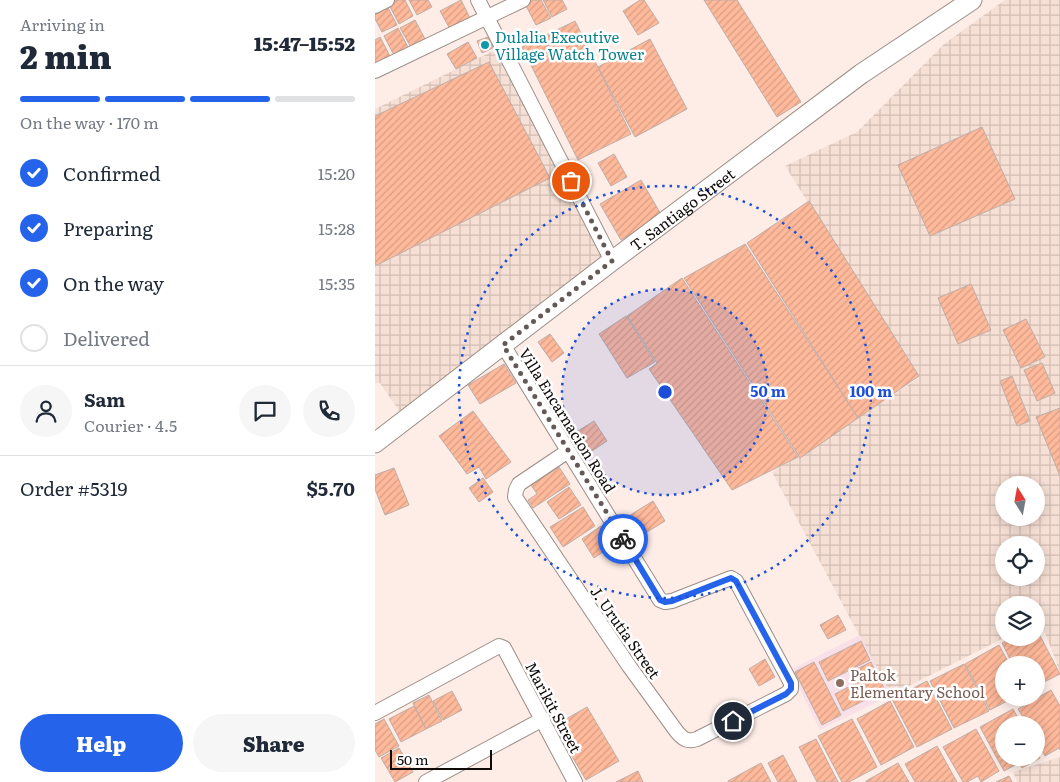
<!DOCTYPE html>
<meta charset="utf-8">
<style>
:root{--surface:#fff;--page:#f6f6f7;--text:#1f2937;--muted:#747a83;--line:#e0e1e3;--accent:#2563eb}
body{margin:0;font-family:Literata,serif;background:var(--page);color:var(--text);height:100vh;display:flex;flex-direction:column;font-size:19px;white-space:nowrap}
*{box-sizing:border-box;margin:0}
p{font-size:16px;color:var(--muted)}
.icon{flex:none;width:28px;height:28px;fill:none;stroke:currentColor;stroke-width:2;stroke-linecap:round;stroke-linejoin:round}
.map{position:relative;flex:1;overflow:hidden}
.drawer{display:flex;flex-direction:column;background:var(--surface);width:375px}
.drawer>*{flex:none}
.needle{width:32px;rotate:349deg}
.buttons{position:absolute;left:620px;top:476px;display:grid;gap:10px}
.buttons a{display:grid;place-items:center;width:50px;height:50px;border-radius:50%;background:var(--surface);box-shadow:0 2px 12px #0003;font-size:25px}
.scale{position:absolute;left:15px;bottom:12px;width:102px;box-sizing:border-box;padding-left:5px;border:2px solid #100b09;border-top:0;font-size:14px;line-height:18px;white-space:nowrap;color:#100b09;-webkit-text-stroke:4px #fff;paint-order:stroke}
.pin{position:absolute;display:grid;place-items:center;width:42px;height:42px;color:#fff;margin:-21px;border:2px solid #fff;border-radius:50%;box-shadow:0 1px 5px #0007}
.courier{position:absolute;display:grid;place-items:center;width:50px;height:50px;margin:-25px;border:4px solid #2563eb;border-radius:50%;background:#fff;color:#222;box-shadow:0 1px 6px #0007}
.head em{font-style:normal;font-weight:800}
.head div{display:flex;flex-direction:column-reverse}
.head{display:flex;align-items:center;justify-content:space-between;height:85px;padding:0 20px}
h1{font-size:32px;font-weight:800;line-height:38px}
.bar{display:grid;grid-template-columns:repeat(4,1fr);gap:8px 5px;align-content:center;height:60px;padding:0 20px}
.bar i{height:6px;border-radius:4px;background:var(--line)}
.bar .selected{background:var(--accent)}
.bar p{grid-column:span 4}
.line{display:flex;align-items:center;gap:12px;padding:0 20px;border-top:1px solid var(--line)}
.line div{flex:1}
.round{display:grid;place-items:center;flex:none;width:52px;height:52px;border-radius:26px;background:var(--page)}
ol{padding:0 20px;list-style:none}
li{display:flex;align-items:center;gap:15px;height:55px}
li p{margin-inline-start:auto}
li .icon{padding:5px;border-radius:50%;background:var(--accent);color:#fff;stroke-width:4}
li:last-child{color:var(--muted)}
li i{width:28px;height:28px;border:2px solid var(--line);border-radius:50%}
.button{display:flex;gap:10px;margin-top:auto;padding:10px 20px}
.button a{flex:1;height:58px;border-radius:30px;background:var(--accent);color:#fff;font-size:20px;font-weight:800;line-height:58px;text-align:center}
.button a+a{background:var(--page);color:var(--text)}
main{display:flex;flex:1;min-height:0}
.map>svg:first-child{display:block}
</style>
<main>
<section class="drawer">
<div class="head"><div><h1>2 min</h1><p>Arriving in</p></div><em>15:47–15:52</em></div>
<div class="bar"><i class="selected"></i><i class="selected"></i><i class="selected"></i><i></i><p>On the way · 170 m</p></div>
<ol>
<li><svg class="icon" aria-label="check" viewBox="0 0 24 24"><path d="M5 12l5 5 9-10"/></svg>Confirmed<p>15:20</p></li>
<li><svg class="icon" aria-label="check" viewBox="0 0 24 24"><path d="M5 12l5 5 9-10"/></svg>Preparing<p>15:28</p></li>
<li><svg class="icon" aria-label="check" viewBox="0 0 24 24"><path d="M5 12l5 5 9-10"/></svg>On the way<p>15:35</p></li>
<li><i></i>Delivered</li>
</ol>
<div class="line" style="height:90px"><a class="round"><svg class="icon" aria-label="person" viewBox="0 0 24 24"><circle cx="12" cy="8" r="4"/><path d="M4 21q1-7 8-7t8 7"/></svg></a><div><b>Sam</b><p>Courier · 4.5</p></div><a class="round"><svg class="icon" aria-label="chat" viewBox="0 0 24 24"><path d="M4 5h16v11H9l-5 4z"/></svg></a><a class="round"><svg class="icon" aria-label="phone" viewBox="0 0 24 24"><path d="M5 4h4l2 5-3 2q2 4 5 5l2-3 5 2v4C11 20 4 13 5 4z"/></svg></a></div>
<div class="line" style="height:65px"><div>Order #5319</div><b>$5.70</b></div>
<div class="button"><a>Help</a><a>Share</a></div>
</section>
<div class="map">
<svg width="685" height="782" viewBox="0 0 685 782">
<defs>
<pattern id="industrial-grid" width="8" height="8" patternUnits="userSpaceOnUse" patternTransform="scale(1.25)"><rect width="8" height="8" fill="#f6dfd4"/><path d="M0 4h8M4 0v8" fill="none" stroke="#d2beb5"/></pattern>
<pattern id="building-hatch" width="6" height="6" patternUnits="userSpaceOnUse" patternTransform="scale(1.25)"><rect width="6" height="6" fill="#ffb99b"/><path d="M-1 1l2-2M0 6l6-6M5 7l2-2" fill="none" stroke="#da9e84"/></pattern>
</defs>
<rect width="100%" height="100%" fill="#feede7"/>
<!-- industrial -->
<g fill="url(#industrial-grid)" fill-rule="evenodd">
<path d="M 630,0 L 685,0 L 685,672 L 665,620 L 661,621 L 661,605 L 629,605 L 629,638 L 516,695 L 397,472 L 544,378 L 410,166 L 482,132 L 569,44 ZM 629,485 L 661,485 L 661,518 L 629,518 ZM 629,545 L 661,545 L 661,578 L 629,578 Z"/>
<polygon points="122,49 228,259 27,415 5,383 0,383 0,109"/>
<polygon points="685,757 685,782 642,782 638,772"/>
</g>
<!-- education -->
<polygon fill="#f9e0e8" points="485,635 516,695 445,730 415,670"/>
<!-- building -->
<g fill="url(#building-hatch)" stroke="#beaea8">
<polygon points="19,0 30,0 38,16 24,24 13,3"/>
<polygon points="34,0 53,0 57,7 42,15"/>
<polygon points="86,0 95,18 75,29 65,11"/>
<polygon points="158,0 166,0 176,18 161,25 150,4"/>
<polygon points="168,0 187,0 192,9 177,17"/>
<polygon points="265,0 269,0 284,23 263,35 248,11"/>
<polygon points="329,0 362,0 426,102 402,117"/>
<polygon points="11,4 22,25 7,32 0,19 0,10"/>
<polygon points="40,20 51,41 37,49 25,28"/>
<polygon points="200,21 256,134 203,160 147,47"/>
<polygon points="23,28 34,49 20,57 9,36"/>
<polygon points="5,37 16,58 2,65 0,62 0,40"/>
<polygon points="113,37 118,48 107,53 102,41"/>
<polygon points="275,39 312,109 260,137 223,67"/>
<polygon points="93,42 102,58 81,69 72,54"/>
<polygon points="114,62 175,178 0,266 0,116"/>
<polygon points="607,127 640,199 555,236 523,165"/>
<polygon points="239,154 252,177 236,186 223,163"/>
<polygon points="266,180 287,216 246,240 225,204"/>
<polygon points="434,201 544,376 483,418 372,243"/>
<polygon points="370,244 483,418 425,458 309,278"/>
<polygon points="307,278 423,457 357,490 274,369 282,363 252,316"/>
<polygon points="596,284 616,330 583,344 563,298"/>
<polygon points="251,316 280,362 252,378 224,334"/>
<polygon points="651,319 670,357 646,368 628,330"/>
<polygon points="175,334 189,353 177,362 163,342"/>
<polygon points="667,363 680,393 662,401 649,370"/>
<polygon points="129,364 141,383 105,404 93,385"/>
<polygon points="637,376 655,421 642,426 625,381"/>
<polygon points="685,408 685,476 661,417"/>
<polygon points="98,411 136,462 111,479 104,467 92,474 64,436"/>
<polygon points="219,421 232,441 211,455 205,443 199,447 193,437"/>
<polygon points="184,467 195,484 158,508 153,500 162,494 156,485"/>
<polygon points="19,468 34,505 10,515 0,489 0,475"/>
<polygon points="108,478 118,492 104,502 94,488"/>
<polygon points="194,487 206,505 184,519 172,502"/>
<polygon points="278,501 290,521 264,537 252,517"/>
<polygon points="208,507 220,526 188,547 175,527"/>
<polygon points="226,526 238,545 219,558 207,539"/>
<polygon points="463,615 471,630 453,639 445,625"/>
<polygon points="661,628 685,674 661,686 661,665 638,665 627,643 638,638 661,638"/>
<polygon points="486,641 495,660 453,681 444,662"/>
<polygon points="624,645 635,665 629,665 629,698 638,698 615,710 590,664"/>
<polygon points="390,659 400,677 384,686 374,669"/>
<polygon points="439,662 466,715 447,725 420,672"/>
<polygon points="496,662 510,690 468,711 460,694 487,680 482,669"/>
<polygon points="589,664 614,711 579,728 555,681"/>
<polygon points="552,681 577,729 542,747 517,699"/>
<polygon points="676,690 685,706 685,750 684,748 670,756 661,740 661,725 653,725 643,709"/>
<polygon points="77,691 87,710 68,720 58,701"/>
<polygon points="54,695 67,721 51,729 38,703"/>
<polygon points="515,701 539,747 506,765 482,719"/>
<polygon points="39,706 51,729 26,742 14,719"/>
<polygon points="212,707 244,761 211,780 179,726"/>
<polygon points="638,709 647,725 629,725 629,758 661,758 661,751 665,758 647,768 644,763 629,771 605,727"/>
<polygon points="9,719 24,746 4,757 0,750 0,724"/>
<polygon points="477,719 502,767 474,782 467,782 443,736"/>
<polygon points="601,729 624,771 606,782 603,776 592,782 588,782 568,747"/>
<polygon points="441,739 463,782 442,782 424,747"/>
<polygon points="562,746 582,782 540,782 530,764"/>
<polygon points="24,748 38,772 20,782 6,758"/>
<polygon points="408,755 422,782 403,782 393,763"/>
<polygon points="386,763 396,782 353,782 353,781"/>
<polygon points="523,763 534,782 491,782 491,781"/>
<polygon points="263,771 268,782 241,782"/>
<polygon points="634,776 637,782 621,782"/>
</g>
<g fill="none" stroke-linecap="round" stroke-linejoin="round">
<defs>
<g id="street">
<polyline points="103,0 237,261"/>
<polyline points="0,6 12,0"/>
<polyline points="0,71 148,0"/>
<path d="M 128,345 L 285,600 L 290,602 L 297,601 L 356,578 L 361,581 L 416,683 L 416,689 L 411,694 L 322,739 C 313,742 309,740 302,732 L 254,666 L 140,497 L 141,490 L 144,484 L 193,451"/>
<polyline points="0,713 124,646 129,648 200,782"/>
<polyline points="51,782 168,719"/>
</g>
<g id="secondary">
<path id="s1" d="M 0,443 L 237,261 L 486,74 L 597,0"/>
</g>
</defs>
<!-- street casing -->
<use href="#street" stroke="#9c8d86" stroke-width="16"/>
<!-- secondary casing -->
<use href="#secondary" stroke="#9c8d86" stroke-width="21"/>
<!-- street -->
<use href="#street" stroke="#fff" stroke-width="14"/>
<!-- secondary -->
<use href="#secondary" stroke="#fff" stroke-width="19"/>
</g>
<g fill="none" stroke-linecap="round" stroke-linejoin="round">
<!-- done -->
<polyline stroke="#635a57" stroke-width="5" stroke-dasharray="0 9" points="196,181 237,261 128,345 248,539"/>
<!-- route -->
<polyline stroke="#2563eb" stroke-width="6" points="248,539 285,600 290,602 297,601 356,578 361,581 416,683 416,689 411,694 358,721"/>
</g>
<!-- distance rings -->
<circle cx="290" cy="392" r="103" fill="#1d4ed8" fill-opacity=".12"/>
<g fill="none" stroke="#1d4ed8" stroke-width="2.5" stroke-dasharray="2.5 5">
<circle cx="290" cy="392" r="103"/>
<circle cx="290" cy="392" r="206"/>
</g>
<!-- markers -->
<circle fill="#0f9aa8" stroke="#fff" stroke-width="2" cx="110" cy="45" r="5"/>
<circle fill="#8d6e63" stroke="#fff" stroke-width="2" cx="465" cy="683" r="5"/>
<g text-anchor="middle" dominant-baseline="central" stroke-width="5" stroke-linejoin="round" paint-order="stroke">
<!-- culture labels -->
<g font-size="15" fill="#0d838f" stroke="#fff" text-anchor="start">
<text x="120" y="36">Dulalia Executive<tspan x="120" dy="17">Village Watch Tower</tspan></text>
</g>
<!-- street labels -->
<g font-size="15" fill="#100b09" stroke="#fff">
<text stroke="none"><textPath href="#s1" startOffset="386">T. Santiago Street</textPath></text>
<text transform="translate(193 420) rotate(58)">Villa Encarnacion Road</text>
<text transform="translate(251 632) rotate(55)">J. Urutia Street</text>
<text transform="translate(179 707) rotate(62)">Marikit Street</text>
</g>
<!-- education labels -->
<g font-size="15" fill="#785e54" stroke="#fff" text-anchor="start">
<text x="475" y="674">Paltok<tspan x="475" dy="17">Elementary School</tspan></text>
</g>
</g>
<circle cx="290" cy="392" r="8" fill="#1d4ed8" stroke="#fff" stroke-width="2.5"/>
<g font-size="15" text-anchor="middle" font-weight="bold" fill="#1d4ed8" stroke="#fff" stroke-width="5" stroke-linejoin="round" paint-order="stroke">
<text x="393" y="397">50 m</text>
<text x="496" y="397">100 m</text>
</g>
</svg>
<div class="buttons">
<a><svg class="needle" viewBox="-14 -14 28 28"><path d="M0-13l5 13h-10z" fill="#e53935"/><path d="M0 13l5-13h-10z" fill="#747a83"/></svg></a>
<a><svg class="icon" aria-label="locate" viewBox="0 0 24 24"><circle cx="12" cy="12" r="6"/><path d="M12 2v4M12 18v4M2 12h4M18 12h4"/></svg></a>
<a><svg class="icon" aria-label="layers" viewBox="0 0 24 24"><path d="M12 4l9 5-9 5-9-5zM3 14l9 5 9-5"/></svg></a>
<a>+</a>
<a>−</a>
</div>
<div class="scale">50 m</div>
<div class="pin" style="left:196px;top:181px;background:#ea580c"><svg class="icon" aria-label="bag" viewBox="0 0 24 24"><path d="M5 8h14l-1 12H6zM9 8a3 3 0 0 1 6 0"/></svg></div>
<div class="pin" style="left:358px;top:721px;background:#1f2937"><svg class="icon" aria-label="home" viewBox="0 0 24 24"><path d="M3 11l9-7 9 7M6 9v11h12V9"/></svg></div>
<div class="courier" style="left:248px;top:539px"><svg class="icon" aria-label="bike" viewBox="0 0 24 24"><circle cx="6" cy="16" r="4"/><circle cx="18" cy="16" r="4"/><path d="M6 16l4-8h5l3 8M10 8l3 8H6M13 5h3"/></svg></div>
</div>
</main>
